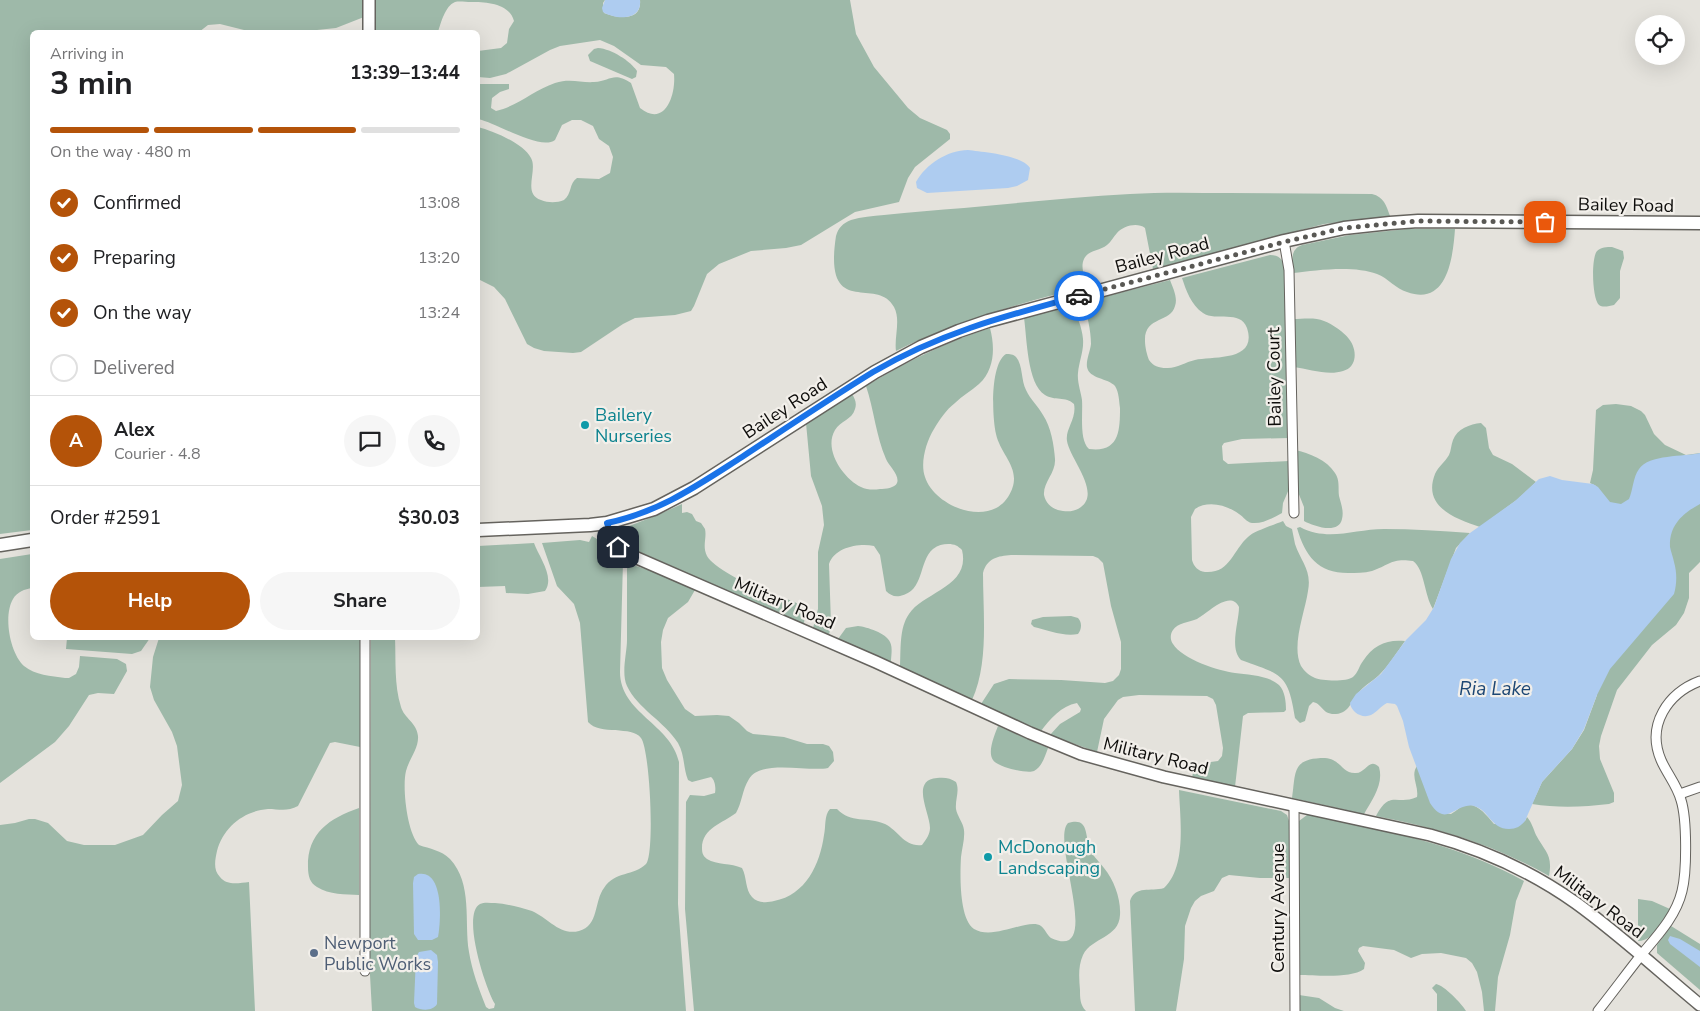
<!DOCTYPE html>
<meta charset="utf-8">
<style>
:root{--surface:#fff;--page:#f6f6f6;--text:#202124;--muted:#757577;--line:#e0e0e0;--accent:#b45309}
body{margin:0;font-family:"Nunito Sans",sans-serif;background:var(--page);color:var(--text);height:100vh;display:flex;flex-direction:column;font-size:19px;white-space:nowrap}
*{box-sizing:border-box;margin:0}
p{font-size:16px;color:var(--muted)}
.icon{flex:none;width:28px;height:28px;fill:none;stroke:currentColor;stroke-width:2;stroke-linecap:round;stroke-linejoin:round}
.map{position:relative;flex:1;overflow:hidden}
.panel{position:absolute;left:30px;top:30px;width:450px;height:610px;display:flex;flex-direction:column;background:var(--surface);border-radius:8px;box-shadow:0 5px 20px #0002}
.panel>*{flex:none}
.tools{position:absolute;left:1635px;top:15px;display:grid;gap:10px}
.tools a{display:grid;place-items:center;width:50px;height:50px;border-radius:50%;background:var(--surface);box-shadow:0 5px 20px #0002;font-size:25px}
.pin{position:absolute;display:grid;place-items:center;width:42px;height:42px;color:#fff;margin:-21px;border-radius:10px;box-shadow:0 2px 8px #0006}
.courier{position:absolute;display:grid;place-items:center;width:50px;height:50px;margin:-25px;border:4px solid #1a73e8;border-radius:50%;background:#fff;color:#222;box-shadow:0 1px 6px #0007}
.headline em{font-style:normal;font-weight:700}
.headline div{display:flex;flex-direction:column-reverse}
.headline{display:flex;align-items:center;justify-content:space-between;height:85px;padding:0 20px}
h1{font-size:32px;font-weight:700;line-height:38px}
.bar{display:grid;grid-template-columns:repeat(4,1fr);gap:8px 5px;align-content:center;height:60px;padding:0 20px}
.bar i{height:6px;border-radius:4px;background:var(--line)}
.bar .selected{background:var(--accent)}
.bar p{grid-column:span 4}
.line{display:flex;align-items:center;gap:12px;padding:0 20px;border-top:1px solid var(--line)}
.line div{flex:1}
.round{display:grid;place-items:center;flex:none;width:52px;height:52px;border-radius:26px;background:var(--page)}
ol{padding:0 20px;list-style:none}
li{display:flex;align-items:center;gap:15px;height:55px}
li p{margin-inline-start:auto}
li .icon{padding:5px;border-radius:50%;background:var(--accent);color:#fff;stroke-width:4}
li:last-child{color:var(--muted)}
li i{width:28px;height:28px;border:2px solid var(--line);border-radius:50%}
.cta{display:flex;gap:10px;margin-top:auto;padding:10px 20px}
.cta a{flex:1;height:58px;border-radius:30px;background:var(--accent);color:#fff;font-size:20px;font-weight:700;line-height:58px;text-align:center}
.cta a+a{background:var(--page);color:var(--text)}
.map>svg:first-child{display:block}
</style>
<div class="map">
<svg width="1700" height="1011" viewBox="0 0 1700 1011">
<rect width="100%" height="100%" fill="#e4e2dc"/>
<!-- green -->
<g fill="#9eb9a9">
<polygon points="0,0 364,0 364,17 336,28 317,30 265,32 244,30 220,24 208,25 199,32 32,32 32,530 0,534"/>
<path d="M 374,0 L 605,0 L 603,3 L 604,13 C 619,19 642,21 640,0 L 850,0 L 856,34 L 874,67 L 908,108 L 920,118 L 947,130 L 950,134 L 950,139 L 915,167 L 908,178 L 899,202 L 855,212 L 801,245 L 786,248 L 751,251 L 719,264 L 707,274 L 694,306 L 691,311 L 675,315 L 635,318 L 623,324 L 581,352 L 573,353 L 544,351 L 534,348 L 527,344 L 505,299 L 494,287 L 478,279 L 478,127 C 493,131 523,143 531,158 C 538,170 522,194 541,200 C 548,203 557,203 564,200 C 572,194 569,183 577,178 L 599,179 L 610,173 L 613,157 L 609,146 L 599,139 L 593,126 L 581,120 L 572,120 L 562,125 L 555,140 C 540,151 497,123 478,119 L 478,84 L 509,84 L 509,89 L 500,92 L 492,98 L 491,108 L 496,111 C 518,106 534,90 555,83 C 570,78 581,83 594,82 C 611,81 613,71 631,83 L 640,108 C 665,128 676,95 674,74 L 666,67 L 641,65 L 614,46 L 600,40 L 560,46 L 550,50 L 506,74 L 490,78 L 478,77 L 478,51 L 501,48 L 507,43 L 509,29 L 514,21 C 509,3 486,2 471,2 C 466,2 459,1 455,2 C 445,6 441,23 438,32 L 374,32 Z"/>
<path d="M 598,48 C 612,49 630,61 637,71 L 636,77 L 632,79 L 590,61 L 588,55 L 594,49 Z"/>
<path d="M 1228,193 L 1372,194 C 1384,197 1386,205 1390,216 L 1324,224 L 1153,269 L 1145,228 C 1137,222 1123,226 1117,233 C 1113,237 1111,242 1107,245 C 1100,251 1088,250 1084,259 C 1080,267 1085,278 1087,286 C 1021,303 957,321 896,351 C 894,337 901,320 894,307 C 877,275 823,321 836,236 C 838,228 843,223 851,220 C 861,217 873,216 884,215 C 911,212 937,210 964,208 C 1019,203 1074,197 1130,194 C 1162,192 1195,193 1228,193 Z"/>
<path d="M 1407,229 L 1455,229 C 1453,256 1448,307 1407,292 C 1396,289 1388,278 1377,274 C 1354,265 1317,270 1293,273 C 1293,261 1289,250 1302,245 L 1350,235 Z"/>
<path d="M 1612,247 L 1623,251 L 1624,258 L 1620,271 L 1620,298 L 1614,305 C 1609,306 1603,308 1599,305 C 1592,299 1591,258 1597,251 C 1601,247 1607,247 1612,247 Z"/>
<path d="M 1270,255 C 1279,255 1283,259 1285,268 L 1289,438 L 1242,439 L 1224,443 L 1222,446 L 1223,460 L 1228,464 L 1289,461 L 1289,489 L 1283,503 L 1282,513 C 1273,518 1263,524 1252,523 C 1246,522 1244,517 1239,514 C 1227,505 1208,500 1195,509 L 1191,517 L 1192,560 C 1194,567 1198,571 1205,572 C 1230,574 1233,550 1248,537 C 1254,531 1274,525 1283,521 L 1286,526 L 1292,529 C 1293,534 1294,539 1295,544 C 1301,562 1312,570 1308,591 C 1305,612 1291,646 1301,666 C 1304,671 1310,676 1315,678 C 1322,681 1347,682 1353,677 C 1358,673 1359,666 1363,661 C 1373,645 1387,639 1405,641 C 1397,652 1390,664 1381,673 C 1375,680 1366,684 1360,691 C 1351,700 1350,713 1336,714 C 1322,715 1323,704 1313,702 L 1309,706 L 1305,721 L 1300,723 L 1295,718 C 1288,672 1281,675 1241,660 C 1229,648 1239,622 1239,607 C 1230,589 1207,614 1197,619 C 1190,622 1177,623 1173,630 C 1170,634 1170,640 1173,644 C 1182,659 1219,671 1235,673 C 1248,675 1268,675 1279,685 C 1285,691 1286,702 1286,710 L 1284,712 L 1248,713 L 1243,716 L 1235,787 L 1192,778 L 1194,767 L 1196,764 L 1218,761 L 1222,756 L 1223,748 L 1216,705 L 1213,699 L 1207,696 L 1139,695 L 1123,697 L 1118,700 L 1104,719 L 1097,752 L 1050,735 L 1060,724 L 1080,712 L 1081,709 L 1077,703 C 1061,706 1050,719 1041,731 L 981,704 L 994,684 L 1009,679 L 1061,680 L 1105,683 L 1113,681 L 1119,675 L 1121,669 L 1121,642 L 1111,606 L 1103,563 L 1098,558 L 1093,556 L 1011,555 C 998,556 987,558 983,573 C 983,613 989,663 972,700 L 900,667 C 901,650 899,628 909,614 C 923,592 971,587 962,550 C 958,546 955,544 948,544 C 943,544 938,545 933,549 C 918,562 925,591 900,596 C 894,597 890,595 886,591 L 880,555 L 874,546 C 859,543 835,547 829,564 L 831,624 L 829,635 L 813,628 L 818,609 L 818,552 L 824,525 L 822,506 L 811,476 L 806,423 L 852,394 C 855,399 857,403 855,409 C 852,420 840,421 835,430 C 823,450 844,479 861,487 C 867,490 874,490 880,489 C 885,489 895,488 897,483 C 900,475 889,466 886,459 C 876,436 874,410 866,386 C 906,362 946,342 990,328 C 995,347 995,369 979,384 C 971,391 962,396 955,403 C 946,410 940,419 934,429 C 926,442 920,463 925,477 C 934,506 988,528 1008,497 C 1025,470 1001,457 996,434 C 992,417 990,364 1006,354 C 1010,354 1013,354 1016,357 C 1023,365 1021,381 1026,390 C 1030,399 1038,406 1043,415 C 1051,427 1054,445 1055,459 C 1056,473 1043,482 1044,495 C 1046,504 1053,510 1063,511 C 1069,512 1076,511 1081,507 C 1101,492 1070,459 1067,441 C 1065,429 1077,419 1074,404 C 1066,396 1054,401 1045,395 C 1027,384 1027,338 1024,318 L 1072,305 C 1077,316 1082,327 1083,339 C 1084,351 1079,361 1078,373 C 1077,382 1081,392 1082,400 C 1083,414 1079,440 1089,449 C 1119,453 1120,431 1120,408 C 1119,401 1119,392 1115,386 C 1108,378 1089,379 1087,367 C 1086,360 1090,352 1091,344 C 1091,330 1087,316 1084,302 L 1170,280 C 1173,288 1178,298 1175,306 C 1171,323 1144,316 1145,341 C 1145,347 1147,355 1149,360 C 1153,366 1159,368 1166,368 C 1176,369 1185,362 1195,360 C 1213,356 1258,362 1247,328 C 1240,309 1216,322 1203,313 C 1191,305 1186,290 1182,278 Z"/>
<path d="M 1293,319 C 1303,319 1315,317 1324,321 C 1332,324 1344,332 1349,339 C 1357,349 1358,367 1343,371 C 1328,376 1309,369 1294,367 Z"/>
<path d="M 1616,404 L 1631,406 L 1641,411 L 1645,415 L 1654,434 L 1665,445 L 1686,455 L 1700,453 L 1700,562 L 1689,573 L 1689,598 L 1684,613 L 1676,625 L 1652,645 L 1617,690 L 1601,736 L 1599,746 L 1600,759 L 1614,793 L 1614,802 L 1609,804 C 1584,807 1557,808 1532,804 L 1542,782 L 1572,749 L 1584,730 L 1597,695 L 1596,486 L 1590,483 L 1593,470 L 1596,410 L 1603,405 Z"/>
<path d="M 1481,423 L 1486,428 L 1489,448 L 1493,455 L 1512,464 L 1536,482 L 1518,499 L 1480,527 C 1456,519 1422,507 1435,474 C 1438,467 1445,462 1449,455 C 1451,451 1451,445 1453,440 C 1457,429 1470,424 1481,423 Z"/>
<path d="M 1295,450 C 1309,453 1327,460 1335,473 C 1340,480 1338,488 1339,496 C 1341,504 1344,511 1342,519 C 1339,535 1313,526 1304,521 L 1304,507 L 1298,492 Z"/>
<path d="M 682,504 L 682,513 L 687,512 L 692,514 L 696,521 L 701,523 L 705,529 C 707,538 702,546 707,556 C 713,568 756,589 770,594 C 781,598 799,600 805,611 L 804,624 L 633,549 L 623,542 L 621,535 L 624,528 L 655,516 Z"/>
<path d="M 1300,527 C 1328,542 1355,529 1384,529 C 1412,529 1442,531 1470,533 L 1456,548 L 1433,609 C 1424,595 1425,570 1413,561 C 1391,558 1390,565 1372,571 C 1364,573 1356,573 1348,573 C 1318,573 1305,556 1297,528 Z"/>
<path d="M 592,536 C 604,542 610,554 623,561 L 620,672 C 620,713 671,724 679,762 L 678,904 L 686,1011 L 372,1011 L 370,975 L 371,638 L 395,638 C 396,660 394,685 401,707 C 404,718 417,723 418,736 C 419,748 409,759 406,771 C 402,787 407,833 419,845 C 430,849 441,850 450,859 C 473,884 464,922 469,952 C 472,971 479,989 486,1007 L 489,1009 L 494,1008 L 495,1004 C 486,990 461,914 480,904 C 484,902 490,903 495,903 C 507,904 520,907 532,911 C 548,918 560,936 579,931 C 599,926 594,901 604,888 C 615,871 634,876 646,864 C 655,854 650,750 641,738 C 632,725 600,736 588,722 L 580,623 L 574,604 L 557,586 L 542,543 L 580,540 L 589,542 Z"/>
<path d="M 534,543 C 539,557 555,577 545,591 L 528,594 L 506,593 L 505,586 L 478,587 L 478,546 Z"/>
<path d="M 32,554 L 32,588 C 25,589 17,592 13,599 C 3,616 10,653 24,666 C 35,675 51,676 65,678 L 69,678 L 76,674 L 79,667 L 80,656 L 117,659 L 126,664 L 127,671 L 114,694 L 98,693 L 89,695 L 69,726 L 55,742 L 0,783 L 0,559 Z"/>
<path d="M 627,563 L 651,571 L 695,590 L 688,602 L 668,618 L 663,630 L 661,642 L 662,668 L 667,680 L 685,709 L 695,716 L 717,715 L 729,716 L 739,723 L 747,731 L 753,734 L 784,737 L 807,744 L 823,744 L 829,746 L 833,752 L 834,761 L 828,768 C 808,772 761,759 749,779 C 742,790 742,803 736,813 C 723,823 702,828 702,848 C 702,853 703,856 707,859 C 717,865 731,863 742,868 C 747,877 745,890 752,897 C 757,903 767,903 774,901 C 806,895 820,864 824,835 C 826,827 824,815 830,809 L 837,809 C 851,824 867,816 885,824 C 899,831 904,847 922,845 C 926,840 930,834 930,828 C 930,813 910,780 937,778 C 944,777 951,778 956,782 C 960,791 955,799 956,809 C 957,816 963,822 964,830 C 965,839 962,848 961,857 C 960,874 959,919 974,929 C 994,941 1029,917 1041,926 C 1045,929 1047,935 1051,938 C 1105,963 1050,841 1068,823 C 1088,817 1085,833 1089,846 C 1091,855 1099,861 1104,868 C 1114,880 1121,899 1120,915 C 1119,938 1092,937 1083,955 C 1078,966 1079,978 1080,990 C 1080,998 1080,1005 1086,1011 L 694,1011 L 685,909 L 686,802 L 690,795 L 704,796 L 715,793 C 716,788 715,780 711,777 L 692,782 L 688,780 C 683,768 685,755 678,743 C 664,721 638,709 627,686 C 621,673 627,653 627,640 C 627,614 627,588 627,563 Z"/>
<path d="M 1071,616 L 1078,618 C 1082,622 1082,629 1078,634 C 1064,637 1047,630 1034,627 L 1031,624 L 1032,620 L 1043,617 Z"/>
<path d="M 858,626 C 867,627 886,633 890,642 C 893,648 891,656 891,662 L 838,639 L 846,628 Z"/>
<polygon points="67,638 150,638 141,651 132,654 66,649"/>
<path d="M 159,638 L 360,638 L 360,747 L 335,742 L 330,743 L 298,806 C 287,812 279,809 268,809 C 243,811 223,828 217,851 C 215,860 213,870 220,877 C 227,886 239,883 249,882 L 255,1011 L 0,1011 L 0,825 L 15,823 L 29,819 L 35,819 L 48,823 L 67,841 L 84,845 L 115,845 L 143,835 L 162,815 L 178,801 L 182,785 L 177,746 L 172,732 L 154,700 L 150,687 L 153,657 Z"/>
<path d="M 998,726 L 1048,748 C 1045,756 1042,767 1034,771 C 1027,774 997,767 993,760 C 987,752 995,734 998,726 Z"/>
<path d="M 1325,758 C 1341,759 1342,774 1356,773 C 1366,773 1369,757 1379,767 C 1384,784 1372,800 1364,814 L 1292,798 C 1296,773 1291,758 1325,758 Z"/>
<path d="M 1417,766 L 1428,796 L 1441,813 L 1451,814 C 1454,812 1457,810 1461,807 C 1475,799 1486,815 1494,824 L 1525,821 L 1527,817 C 1532,823 1533,828 1536,835 C 1545,852 1553,854 1549,876 C 1490,843 1441,829 1376,816 C 1390,789 1397,806 1417,797 C 1419,786 1410,776 1417,766 Z"/>
<path d="M 1179,790 L 1281,811 L 1287,815 L 1289,821 L 1290,878 L 1260,878 L 1229,875 L 1222,878 L 1214,891 L 1201,896 L 1195,901 L 1191,908 L 1185,926 L 1184,959 L 1176,1011 L 1135,1011 L 1130,901 C 1135,885 1151,892 1164,888 C 1187,866 1180,819 1179,790 Z"/>
<path d="M 359,808 L 359,895 C 346,894 329,895 317,887 C 310,883 308,876 308,867 C 307,833 330,818 359,808 Z"/>
<path d="M 1307,815 C 1321,814 1338,821 1352,824 C 1412,836 1471,851 1524,881 L 1516,901 L 1510,935 L 1498,977 L 1495,1011 L 1484,1011 L 1482,992 L 1477,972 L 1472,963 L 1466,958 L 1441,953 L 1422,954 L 1411,958 L 1394,950 L 1363,946 L 1359,948 L 1358,951 L 1365,963 L 1364,969 C 1350,979 1316,975 1299,975 L 1298,829 L 1299,821 Z"/>
<path d="M 1638,899 L 1652,901 L 1670,909 C 1664,919 1652,942 1638,941 Z"/>
<polygon points="1671,926 1700,944 1700,990 1657,953 1657,945"/>
<path d="M 1436,984 C 1444,985 1462,1004 1466,1011 L 1437,1011 L 1437,994 L 1432,988 Z"/>
<polygon points="1299,995 1319,998 1335,1008 1344,1011 1299,1011"/>
</g>
<!-- water -->
<g fill="#aeccf0">
<path d="M 605,0 L 640,0 C 642,21 616,20 603,12 L 602,8 Z"/>
<path d="M 968,150 C 983,152 1022,155 1030,168 L 1028,180 L 1017,186 L 1008,188 L 927,193 L 917,188 L 916,182 C 926,164 948,150 968,150 Z"/>
<path d="M 1700,453 L 1700,504 C 1683,513 1669,525 1670,547 C 1671,552 1673,557 1674,562 C 1677,573 1677,583 1674,594 L 1610,669 L 1597,695 L 1584,729 L 1572,749 L 1542,782 L 1525,821 C 1521,826 1516,829 1509,829 C 1491,829 1489,810 1474,806 C 1455,802 1447,829 1430,803 L 1409,747 L 1403,721 L 1397,706 L 1395,704 L 1387,703 C 1381,706 1377,712 1371,715 C 1362,719 1351,712 1350,703 L 1356,694 L 1381,674 L 1406,640 L 1426,620 L 1434,607 L 1451,559 L 1460,543 L 1470,533 L 1515,501 L 1539,479 L 1550,476 L 1562,480 L 1593,484 L 1598,487 L 1610,502 L 1621,504 L 1629,499 C 1633,490 1633,477 1639,469 C 1649,454 1684,457 1700,453 Z"/>
<path d="M 418,874 C 444,869 441,921 438,937 L 432,940 L 418,940 L 414,934 L 413,883 L 414,877 Z"/>
<polygon points="1670,936 1680,939 1700,951 1700,967 1670,944 1668,940"/>
<path d="M 431,950 L 437,955 L 438,962 L 437,1004 C 433,1011 422,1011 415,1007 L 414,1003 L 416,957 L 419,952 Z"/>
</g>
<g fill="none" stroke-linecap="round" stroke-linejoin="round">
<defs>
<g id="minor">
<polyline points="1284,241 1289,270 1294,513"/>
<polyline points="1680,794 1700,787"/>
<polyline points="1294,805 1295,1011"/>
<polyline points="365,971 365,638"/>
<path d="M 1598,1011 C 1613,992 1627,973 1642,954 C 1658,935 1676,916 1682,891 C 1687,871 1687,819 1681,800 C 1677,785 1667,774 1661,760 C 1646,725 1668,693 1700,681"/>
</g>
<g id="tertiary">
<polyline points="369,32 369,0"/>
<path d="M 607,523 L 615,544 L 630,555 L 876,662 L 1030,733 L 1081,754 L 1164,777 L 1430,835 C 1482,849 1532,872 1576,903 C 1619,934 1659,971 1700,1005"/>
</g>
<g id="secondary">
<polyline points="478,530 590,525 607,523 654,509 694,488 875,372 921,347 959,331 988,321 1284,241 1344,228 1390,223 1418,221 1700,223"/>
<polyline points="0,545 32,540"/>
</g>
</defs>
<!-- minor casing -->
<use href="#minor" stroke="#65635e" stroke-width="11"/>
<!-- tertiary casing -->
<use href="#tertiary" stroke="#65635e" stroke-width="14"/>
<!-- secondary casing -->
<use href="#secondary" stroke="#65635e" stroke-width="15"/>
<!-- minor -->
<use href="#minor" stroke="#fff" stroke-width="9"/>
<!-- tertiary -->
<use href="#tertiary" stroke="#fff" stroke-width="11"/>
<!-- secondary -->
<use href="#secondary" stroke="#fff" stroke-width="12"/>
</g>
<g fill="none" stroke-linecap="round" stroke-linejoin="round">
<!-- done -->
<polyline stroke="#595854" stroke-width="5" stroke-dasharray="0 9" points="1079,296 1284,242 1344,228 1418,221 1545,222"/>
<!-- route -->
<path stroke="#1a73e8" stroke-width="6" d="M 618,547 L 612,538 L 607,523 C 660,512 698,485 742,457 C 786,428 829,399 873,372 C 940,333 1005,316 1079,296"/>
</g>
<!-- markers -->
<g fill="#0f9aa8" stroke="#f2efea" stroke-width="2">
<circle cx="585" cy="425" r="5"/>
<circle cx="988" cy="857" r="5"/>
</g>
<circle fill="#5c6f8a" stroke="#f2efea" stroke-width="2" cx="314" cy="953" r="5"/>
<g text-anchor="middle" dominant-baseline="central" stroke-width="4.5" stroke-linejoin="round" paint-order="stroke">
<!-- street labels -->
<g font-size="18" fill="#0e0d0b" stroke="#f2efea">
<text transform="translate(1626 205) rotate(1)">Bailey Road</text>
<text transform="translate(1162 255) rotate(-15)">Bailey Road</text>
<text transform="translate(1274 377) rotate(-91)">Bailey Court</text>
<text transform="translate(785 408) rotate(-33)">Bailey Road</text>
<text transform="translate(785 603) rotate(23)">Military Road</text>
<text transform="translate(1156 756) rotate(14)">Military Road</text>
<text transform="translate(1599 902) rotate(37)">Military Road</text>
<text transform="translate(1278 908) rotate(-90)">Century Avenue</text>
</g>
<!-- culture labels -->
<g font-size="18" fill="#0d838f" stroke="#f2efea" text-anchor="start">
<text x="595" y="415">Bailery<tspan x="595" dy="21">Nurseries</tspan></text>
<text x="998" y="847">McDonough<tspan x="998" dy="21">Landscaping</tspan></text>
</g>
<!-- service labels -->
<g font-size="18" fill="#4e5e75" stroke="#f2efea" text-anchor="start">
<text x="324" y="943">Newport<tspan x="324" dy="21">Public Works</tspan></text>
</g>
<!-- water labels -->
<g font-size="19" font-style="italic" fill="#1d4774" stroke="#f2efea">
<text x="1495" y="689">Ria Lake</text>
</g>
</g>
</svg>
<div class="tools">
<a><svg class="icon" aria-label="locate" viewBox="0 0 24 24"><circle cx="12" cy="12" r="6"/><path d="M12 2v4M12 18v4M2 12h4M18 12h4"/></svg></a>
</div>
<div class="pin" style="left:1545px;top:222px;background:#ea580c"><svg class="icon" aria-label="bag" viewBox="0 0 24 24"><path d="M5 8h14l-1 12H6zM9 8a3 3 0 0 1 6 0"/></svg></div>
<div class="pin" style="left:618px;top:547px;background:#1f2937"><svg class="icon" aria-label="home" viewBox="0 0 24 24"><path d="M3 11l9-7 9 7M6 9v11h12V9"/></svg></div>
<div class="courier" style="left:1079px;top:296px"><svg class="icon" aria-label="car" viewBox="0 0 24 24"><path d="M5 17H2v-5l4-1 3-4h7l3 4 3 1v5h-3M9 17h6M6 11h13"/><circle cx="7" cy="17" r="2"/><circle cx="17" cy="17" r="2"/></svg></div>
<section class="panel">
<div class="headline"><div><h1>3 min</h1><p>Arriving in</p></div><em>13:39–13:44</em></div>
<div class="bar"><i class="selected"></i><i class="selected"></i><i class="selected"></i><i></i><p>On the way · 480 m</p></div>
<ol>
<li><svg class="icon" aria-label="check" viewBox="0 0 24 24"><path d="M5 12l5 5 9-10"/></svg>Confirmed<p>13:08</p></li>
<li><svg class="icon" aria-label="check" viewBox="0 0 24 24"><path d="M5 12l5 5 9-10"/></svg>Preparing<p>13:20</p></li>
<li><svg class="icon" aria-label="check" viewBox="0 0 24 24"><path d="M5 12l5 5 9-10"/></svg>On the way<p>13:24</p></li>
<li><i></i>Delivered</li>
</ol>
<div class="line" style="height:90px"><b class="round" style="background:var(--accent);color:#fff">A</b><div><b>Alex</b><p>Courier · 4.8</p></div><a class="round"><svg class="icon" aria-label="chat" viewBox="0 0 24 24"><path d="M4 5h16v11H9l-5 4z"/></svg></a><a class="round"><svg class="icon" aria-label="phone" viewBox="0 0 24 24"><path d="M5 4h4l2 5-3 2q2 4 5 5l2-3 5 2v4C11 20 4 13 5 4z"/></svg></a></div>
<div class="line" style="height:65px"><div>Order #2591</div><b>$30.03</b></div>
<div class="cta"><a>Help</a><a>Share</a></div>
</section>
</div>
